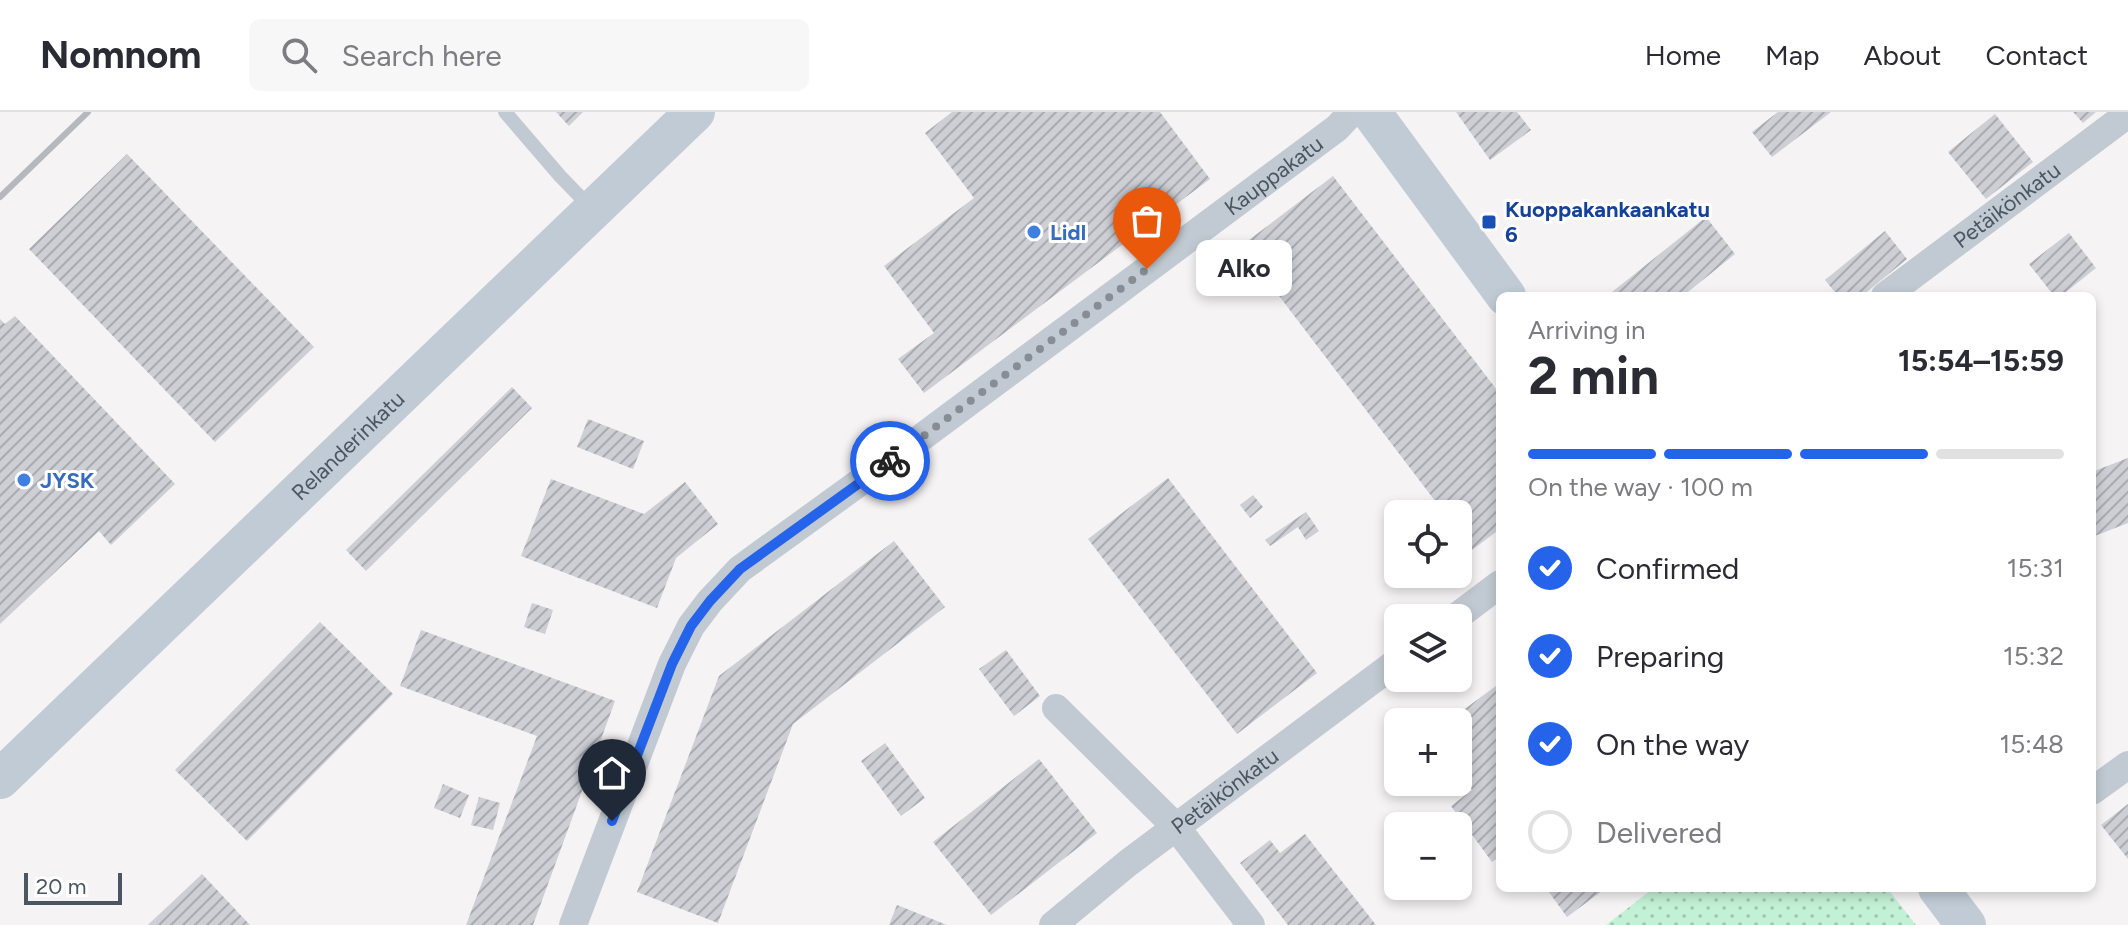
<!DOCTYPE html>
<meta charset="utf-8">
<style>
:root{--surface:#fff;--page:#f7f7f7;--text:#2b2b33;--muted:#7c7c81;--line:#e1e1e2;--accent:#2563eb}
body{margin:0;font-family:Figtree,sans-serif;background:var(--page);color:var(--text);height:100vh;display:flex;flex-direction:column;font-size:30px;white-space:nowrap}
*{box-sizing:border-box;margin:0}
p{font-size:26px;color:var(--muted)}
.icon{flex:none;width:44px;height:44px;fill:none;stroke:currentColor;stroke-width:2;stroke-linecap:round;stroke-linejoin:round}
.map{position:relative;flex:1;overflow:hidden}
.sheet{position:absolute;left:1496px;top:180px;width:600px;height:600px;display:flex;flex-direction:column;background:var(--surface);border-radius:12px;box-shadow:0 4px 12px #0003}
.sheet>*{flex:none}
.controls{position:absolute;left:1384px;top:388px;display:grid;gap:16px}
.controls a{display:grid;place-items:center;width:88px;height:88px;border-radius:12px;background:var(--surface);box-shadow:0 4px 12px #0003;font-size:40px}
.scale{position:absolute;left:24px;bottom:20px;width:98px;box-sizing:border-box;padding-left:8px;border:4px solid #4a5661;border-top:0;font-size:22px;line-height:28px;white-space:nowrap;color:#4a5661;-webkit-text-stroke:6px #fff;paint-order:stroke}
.pin{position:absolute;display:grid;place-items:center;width:68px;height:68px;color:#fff;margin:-82px -34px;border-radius:50% 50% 50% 0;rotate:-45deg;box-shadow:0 0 8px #0007}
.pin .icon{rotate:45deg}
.courier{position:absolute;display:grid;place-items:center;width:80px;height:80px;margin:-40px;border:6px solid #2563eb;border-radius:50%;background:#fff;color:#222;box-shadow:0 2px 10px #0007}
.bubble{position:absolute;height:56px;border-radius:12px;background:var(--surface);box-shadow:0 4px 12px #0003;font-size:26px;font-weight:700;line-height:56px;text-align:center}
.headline em{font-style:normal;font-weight:700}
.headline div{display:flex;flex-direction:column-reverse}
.headline{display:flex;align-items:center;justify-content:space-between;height:136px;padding:0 32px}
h1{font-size:52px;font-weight:700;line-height:60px}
.bar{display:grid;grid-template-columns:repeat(4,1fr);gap:12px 8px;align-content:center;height:96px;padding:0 32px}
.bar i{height:10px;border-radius:6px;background:var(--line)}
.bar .on{background:var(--accent)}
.bar p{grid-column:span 4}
ol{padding:0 32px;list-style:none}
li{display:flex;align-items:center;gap:24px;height:88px}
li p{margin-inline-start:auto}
li .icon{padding:8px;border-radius:50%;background:var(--accent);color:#fff;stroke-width:4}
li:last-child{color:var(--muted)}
li i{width:44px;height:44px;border:4px solid var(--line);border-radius:50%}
header{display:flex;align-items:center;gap:48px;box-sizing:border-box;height:112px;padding:0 40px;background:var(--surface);border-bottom:2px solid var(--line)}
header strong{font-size:38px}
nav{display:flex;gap:44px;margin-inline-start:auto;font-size:28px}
.search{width:560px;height:72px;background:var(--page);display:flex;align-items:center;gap:20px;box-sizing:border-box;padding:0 28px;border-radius:12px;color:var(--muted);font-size:30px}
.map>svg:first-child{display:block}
</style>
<header>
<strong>Nomnom</strong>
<div class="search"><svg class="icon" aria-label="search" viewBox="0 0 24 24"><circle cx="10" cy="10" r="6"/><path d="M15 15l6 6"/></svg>Search here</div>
<nav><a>Home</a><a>Map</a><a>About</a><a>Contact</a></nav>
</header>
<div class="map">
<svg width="2128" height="813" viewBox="0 0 2128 813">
<defs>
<pattern id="park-dots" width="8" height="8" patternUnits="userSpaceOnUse" patternTransform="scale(2)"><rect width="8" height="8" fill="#c3f1d5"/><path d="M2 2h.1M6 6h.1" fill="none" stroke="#a0c6b0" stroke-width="1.8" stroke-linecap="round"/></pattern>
<pattern id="building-hatch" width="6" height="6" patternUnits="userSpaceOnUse" patternTransform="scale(2)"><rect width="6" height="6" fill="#cdcfd5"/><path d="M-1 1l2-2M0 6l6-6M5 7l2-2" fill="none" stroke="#a8abb0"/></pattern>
</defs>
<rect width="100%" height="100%" fill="#f5f3f3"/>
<!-- park -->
<polygon fill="url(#park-dots)" points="1654,776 1887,776 1916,813 1606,813"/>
<!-- building -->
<g fill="url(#building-hatch)">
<polygon points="556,0 583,0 569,14"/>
<polygon points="952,0 1160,0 1210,67 924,281 898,247 934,221 884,154 974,86 925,21"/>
<polygon points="1456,0 1517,0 1531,18 1490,48"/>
<polygon points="1778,0 1831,0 1772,45 1752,20"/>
<polygon points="2073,0 2096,0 2083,11"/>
<polygon points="1995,2 2033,50 1986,87 1948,40"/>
<polygon points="127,42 314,235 215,330 29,137"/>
<polygon points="1333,64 1500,282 1500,417 1472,438 1458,419 1458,402 1445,402 1241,134"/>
<polygon points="1706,105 1735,142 1683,184 1607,184"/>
<polygon points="1885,119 1907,147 1862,184 1838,184 1825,168"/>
<polygon points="2069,121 2096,156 2061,184 2054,184 2029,152"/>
<polygon points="15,204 175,372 111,433 99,419 0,512 0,207 5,212"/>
<polygon points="512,275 532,296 366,459 346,438"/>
<polygon points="588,307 644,329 633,357 577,335"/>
<polygon points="2128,346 2128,411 2092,425 2092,360"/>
<polygon points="1168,366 1317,561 1237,622 1088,427"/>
<polygon points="551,367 644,402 685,370 718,412 676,446 657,496 521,444"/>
<polygon points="1253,383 1263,395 1250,406 1240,393"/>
<polygon points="1306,400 1319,419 1306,428 1298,415 1270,434 1265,428"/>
<polygon points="894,429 945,495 793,612 718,811 637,780 719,564"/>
<polygon points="532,491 553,498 545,522 524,515"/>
<polygon points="320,510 393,582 247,729 175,658"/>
<polygon points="421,518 615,589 533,813 466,813 537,624 400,574"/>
<polygon points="1006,538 1040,584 1014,604 979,557"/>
<polygon points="1500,571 1500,744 1492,750 1451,694 1472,678 1458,658 1458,610 1447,610"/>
<polygon points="885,631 925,686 901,704 861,649"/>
<polygon points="1039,647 1097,721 991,803 933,730"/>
<polygon points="443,672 469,683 460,706 434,696"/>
<polygon points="479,685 500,691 493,718 471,713"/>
<polygon points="2128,692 2128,747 2101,713"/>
<polygon points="1305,722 1376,813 1288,813 1240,751 1270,728 1280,741"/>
<polygon points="202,762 250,813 148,813"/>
<polygon points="1546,776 1606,776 1567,805"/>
<polygon points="897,793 947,813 889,813"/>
</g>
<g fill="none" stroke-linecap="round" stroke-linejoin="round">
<!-- service -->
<polyline stroke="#c1cad2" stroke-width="14" points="505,0 560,64 590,95"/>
<!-- minor -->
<g stroke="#c1cad2" stroke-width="28">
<path id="s1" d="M 1885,184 L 2128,2"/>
<polyline points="1455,506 1500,472"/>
<polyline points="1056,596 1176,715 1251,813"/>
<polyline points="2092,679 2128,653"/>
<path id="s2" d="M 573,813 L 672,552 L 691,514 L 710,489 L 740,457 L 918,328 L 1337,16 L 1352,0"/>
<path id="s3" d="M 1053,813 L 1128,751 L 1398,549"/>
</g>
<!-- secondary -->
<g stroke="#c1cbd6" stroke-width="40">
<polyline points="1371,0 1506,184"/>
<path id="s4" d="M 0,667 L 695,0"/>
<polyline points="1938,776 1966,813"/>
</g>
<!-- rail -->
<polyline stroke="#b5b8bd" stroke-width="6" points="0,85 88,0"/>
</g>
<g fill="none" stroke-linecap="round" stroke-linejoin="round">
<!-- done -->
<polyline stroke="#868d94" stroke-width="8" stroke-dasharray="0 14.4" points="890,349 1147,157"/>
<!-- route -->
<polyline stroke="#2563eb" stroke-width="10" points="612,709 672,552 691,514 710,489 740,457 890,349"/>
</g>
<!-- markers -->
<rect fill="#1a4fb4" stroke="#fff" stroke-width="3" x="1481" y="102" width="16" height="16" rx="4"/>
<g fill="#3f7fe0" stroke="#fff" stroke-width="3">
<circle cx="1034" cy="120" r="8"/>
<circle cx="24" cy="368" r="8"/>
</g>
<g text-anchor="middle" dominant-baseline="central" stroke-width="6" stroke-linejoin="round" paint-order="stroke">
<!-- street labels -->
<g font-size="22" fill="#4a5661" stroke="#fff">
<text stroke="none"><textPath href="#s2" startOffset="1060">Kauppakatu</textPath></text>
<text stroke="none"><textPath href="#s1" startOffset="152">Petäikönkatu</textPath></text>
<text stroke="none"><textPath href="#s4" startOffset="482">Relanderinkatu</textPath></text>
<text stroke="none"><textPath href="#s3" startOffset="218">Petäikönkatu</textPath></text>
</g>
<!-- transit labels -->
<g font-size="22" font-weight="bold" fill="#164399" stroke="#fff" text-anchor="start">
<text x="1505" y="97">Kuoppakankaankatu<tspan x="1505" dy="25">6</tspan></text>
</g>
<!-- shop labels -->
<g font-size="22" font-weight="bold" fill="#366cbe" stroke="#fff" text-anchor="start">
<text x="1050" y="120">Lidl</text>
<text x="40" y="368">JYSK</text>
</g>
</g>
</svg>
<div class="controls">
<a><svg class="icon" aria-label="locate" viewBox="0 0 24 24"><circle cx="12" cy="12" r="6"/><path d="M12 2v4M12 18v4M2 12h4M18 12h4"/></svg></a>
<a><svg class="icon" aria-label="layers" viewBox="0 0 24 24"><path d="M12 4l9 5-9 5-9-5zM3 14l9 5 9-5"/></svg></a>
<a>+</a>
<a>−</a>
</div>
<div class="scale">20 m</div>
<div class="pin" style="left:1147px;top:157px;background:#ea580c"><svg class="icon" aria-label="bag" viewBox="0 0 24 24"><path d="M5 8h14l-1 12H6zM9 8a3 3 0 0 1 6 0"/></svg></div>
<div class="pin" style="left:612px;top:709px;background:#1f2937"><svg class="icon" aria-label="home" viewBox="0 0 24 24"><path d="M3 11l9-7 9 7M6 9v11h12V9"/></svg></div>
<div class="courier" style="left:890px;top:349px"><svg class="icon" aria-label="bike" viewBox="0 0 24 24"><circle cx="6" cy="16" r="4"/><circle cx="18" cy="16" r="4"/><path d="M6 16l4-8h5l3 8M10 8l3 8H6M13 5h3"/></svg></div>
<div class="bubble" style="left:1196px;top:128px;width:96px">Alko</div>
<section class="sheet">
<div class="headline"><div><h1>2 min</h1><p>Arriving in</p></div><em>15:54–15:59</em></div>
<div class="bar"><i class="on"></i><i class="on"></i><i class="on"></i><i></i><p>On the way · 100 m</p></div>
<ol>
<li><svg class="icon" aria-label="check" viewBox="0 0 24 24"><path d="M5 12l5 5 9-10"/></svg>Confirmed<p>15:31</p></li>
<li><svg class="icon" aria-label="check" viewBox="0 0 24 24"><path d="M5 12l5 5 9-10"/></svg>Preparing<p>15:32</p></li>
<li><svg class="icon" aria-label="check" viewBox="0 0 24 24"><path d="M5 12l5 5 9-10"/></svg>On the way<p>15:48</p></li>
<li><i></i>Delivered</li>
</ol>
</section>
</div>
